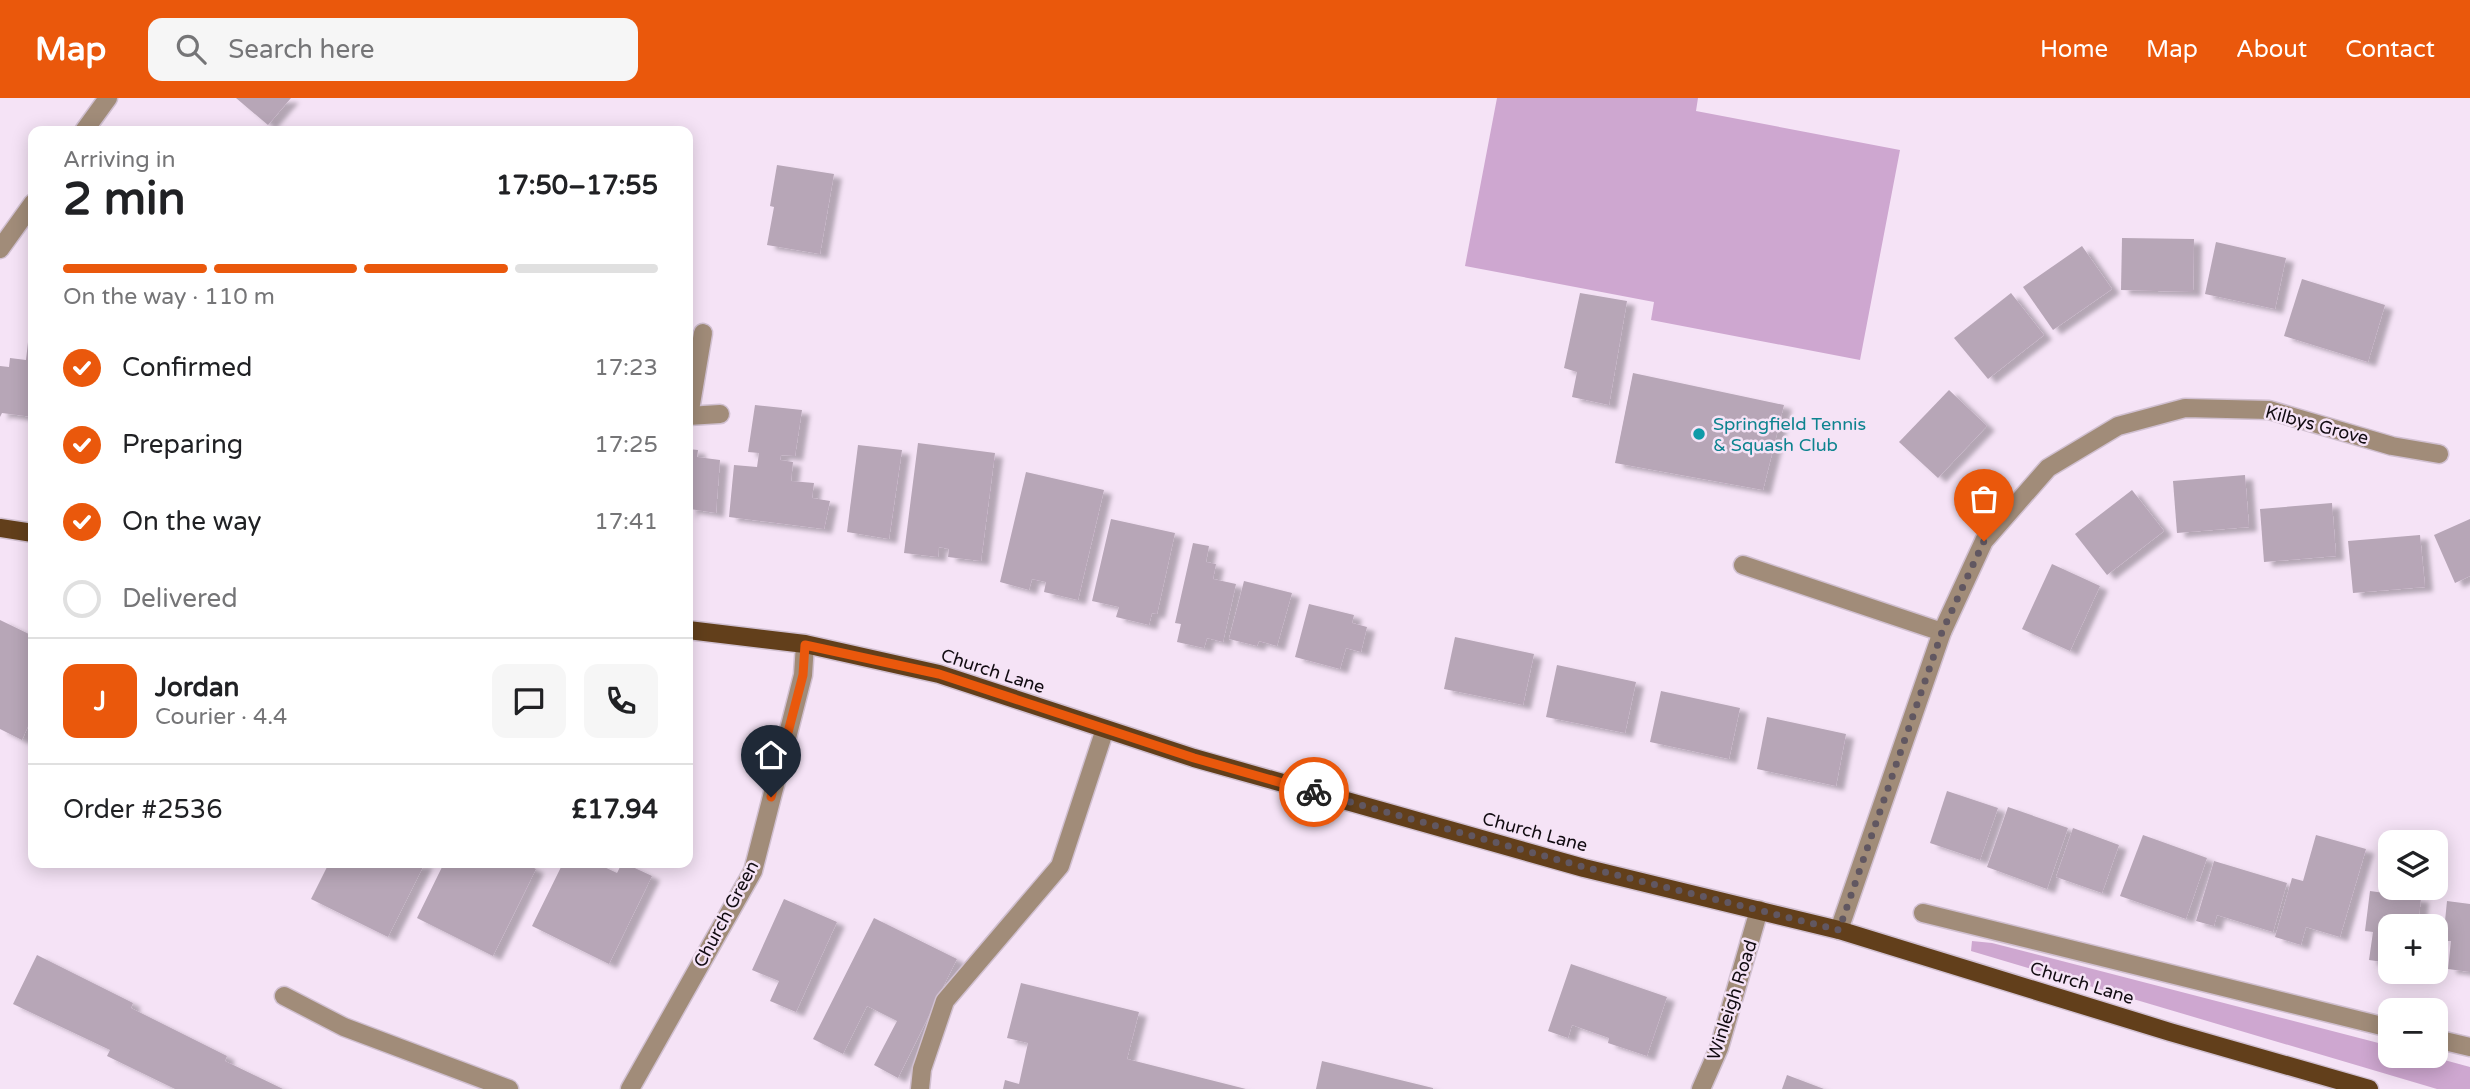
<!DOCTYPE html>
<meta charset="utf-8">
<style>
:root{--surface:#fff;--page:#f6f6f6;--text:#202124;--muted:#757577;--line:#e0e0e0;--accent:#ea580c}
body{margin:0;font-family:"Varela Round",sans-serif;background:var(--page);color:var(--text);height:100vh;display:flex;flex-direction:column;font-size:26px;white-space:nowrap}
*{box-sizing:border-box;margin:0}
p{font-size:23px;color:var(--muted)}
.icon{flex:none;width:38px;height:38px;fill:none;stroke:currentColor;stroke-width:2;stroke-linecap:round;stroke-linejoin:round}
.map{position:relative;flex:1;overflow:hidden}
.side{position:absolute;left:28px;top:28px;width:665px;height:742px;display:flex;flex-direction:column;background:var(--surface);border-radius:14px;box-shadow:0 4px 18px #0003}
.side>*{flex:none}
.tools{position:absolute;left:2378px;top:732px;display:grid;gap:14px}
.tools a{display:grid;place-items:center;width:70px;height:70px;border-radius:14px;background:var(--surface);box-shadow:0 4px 18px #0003;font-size:35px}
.pin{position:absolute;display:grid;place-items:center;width:60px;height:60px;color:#fff;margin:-72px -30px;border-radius:50% 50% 50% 0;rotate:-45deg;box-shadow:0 0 7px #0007}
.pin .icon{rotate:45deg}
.courier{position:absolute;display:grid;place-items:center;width:70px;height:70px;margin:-35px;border:5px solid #ea580c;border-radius:50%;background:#fff;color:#222;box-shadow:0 2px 9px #0007}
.head em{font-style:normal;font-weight:800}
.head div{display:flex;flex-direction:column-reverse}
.head{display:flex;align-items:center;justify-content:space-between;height:119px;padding:0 35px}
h1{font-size:46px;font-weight:800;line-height:52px}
.bar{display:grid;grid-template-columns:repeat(4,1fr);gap:10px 7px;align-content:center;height:84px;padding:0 35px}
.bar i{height:9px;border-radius:5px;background:var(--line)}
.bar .active{background:var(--accent)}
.bar p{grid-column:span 4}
.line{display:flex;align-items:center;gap:18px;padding:0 35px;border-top:2px solid var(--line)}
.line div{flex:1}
.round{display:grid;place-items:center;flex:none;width:74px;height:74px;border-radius:14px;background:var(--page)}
ol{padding:0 35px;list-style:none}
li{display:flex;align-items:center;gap:21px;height:77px}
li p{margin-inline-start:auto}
li .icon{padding:7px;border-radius:50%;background:var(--accent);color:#fff;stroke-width:4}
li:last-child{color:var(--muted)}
li i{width:38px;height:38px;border:4px solid var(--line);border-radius:50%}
header{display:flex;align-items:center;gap:42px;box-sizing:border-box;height:98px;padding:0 35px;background:var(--accent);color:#fff}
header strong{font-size:33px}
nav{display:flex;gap:38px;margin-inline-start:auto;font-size:24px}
.search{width:490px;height:63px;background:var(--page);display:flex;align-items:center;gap:18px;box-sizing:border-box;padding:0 24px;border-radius:14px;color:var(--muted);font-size:26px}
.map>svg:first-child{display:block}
</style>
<header>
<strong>Map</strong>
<div class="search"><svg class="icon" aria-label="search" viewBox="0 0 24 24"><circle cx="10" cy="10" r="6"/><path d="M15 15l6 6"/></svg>Search here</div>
<nav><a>Home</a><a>Map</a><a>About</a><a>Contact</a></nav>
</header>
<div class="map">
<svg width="2470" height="991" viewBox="0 0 2470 991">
<defs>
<filter id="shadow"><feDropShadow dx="8" dy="4.5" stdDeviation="2" flood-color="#0004"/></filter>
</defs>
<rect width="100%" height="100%" fill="#f5e3f6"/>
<!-- grass -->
<g fill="#cea7d0">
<polygon points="1497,0 1698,0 1696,13 1900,52 1860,262 1651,222 1654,204 1465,168"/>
<polygon points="1972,843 1992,845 2390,948 2390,957 2426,957 2470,969 2470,991 2437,991 1971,853"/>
</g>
<!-- building -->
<g fill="#b7a6b7" filter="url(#shadow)">
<polygon points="236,0 291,0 268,27"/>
<polygon points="777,67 834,76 820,156 767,147 774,109 770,108"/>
<polygon points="2122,140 2194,141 2193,194 2121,192"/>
<polygon points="2216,144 2286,160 2275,211 2205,196"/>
<polygon points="2082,148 2112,191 2053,232 2023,189"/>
<polygon points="2302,181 2385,207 2368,264 2284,238"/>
<polygon points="1580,195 1627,203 1609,307 1572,299 1577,274 1564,270"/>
<polygon points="2011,195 2044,237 1988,281 1954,240"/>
<polygon points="28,244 33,245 33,319 2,315 0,319 0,268 9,269 10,260 26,262"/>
<polygon points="1633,275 1784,307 1763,392 1615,365"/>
<polygon points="1949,292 1987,328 1938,380 1899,344"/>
<polygon points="755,307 802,312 795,358 781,357 780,362 793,364 791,383 814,385 812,400 830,403 824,431 729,419 734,367 757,369 759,355 748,354"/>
<polygon points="918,345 995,355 981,463 948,459 949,451 939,449 938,459 904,455"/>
<polygon points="858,347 902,352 889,441 847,434"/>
<polygon points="688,351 698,352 697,359 720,362 716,415 690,411 688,418"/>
<polygon points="1026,374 1104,392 1078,502 1044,494 1046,484 1032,481 1029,492 1000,484"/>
<polygon points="2245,377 2249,429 2177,435 2173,383"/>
<polygon points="2132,392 2164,433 2107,477 2075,436"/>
<polygon points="2332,405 2336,458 2264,464 2260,411"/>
<polygon points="1111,421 1175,435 1157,516 1152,515 1149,527 1116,519 1119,509 1092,503"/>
<polygon points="2470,421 2470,478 2455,485 2434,437"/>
<polygon points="2420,437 2425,489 2353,495 2348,443"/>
<polygon points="1193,445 1209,448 1206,464 1216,466 1213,481 1236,486 1223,544 1207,540 1204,550 1177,544 1181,526 1175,525"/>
<polygon points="2052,466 2100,488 2070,553 2022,531"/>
<polygon points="1244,483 1292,495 1277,548 1259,543 1257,548 1229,541"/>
<polygon points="1309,506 1354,517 1352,525 1367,529 1361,554 1346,550 1340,571 1295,559"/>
<polygon points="0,522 33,538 33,617 22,642 0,631"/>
<polygon points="1455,539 1534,556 1523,607 1444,591"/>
<polygon points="1557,567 1636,584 1625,635 1546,619"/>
<polygon points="1661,593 1740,610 1729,661 1650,644"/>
<polygon points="1767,619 1846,636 1836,688 1757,671"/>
<polygon points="1947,693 1998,710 1980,762 1930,745"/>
<polygon points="2008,709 2068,730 2047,791 1987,769"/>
<polygon points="2073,730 2119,747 2102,795 2056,779"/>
<polygon points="2143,737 2207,760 2186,821 2120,798"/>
<polygon points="2316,737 2366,751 2340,839 2306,829 2301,847 2275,839 2292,780 2303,783"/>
<polygon points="2214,763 2287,785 2273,834 2217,817 2214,828 2196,823"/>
<polygon points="329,765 425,765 388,839 311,801"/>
<polygon points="444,765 496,765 502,767 503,765 524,765 536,771 493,858 417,820"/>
<polygon points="563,765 600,765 600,767 617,775 622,765 624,765 652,778 609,866 532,828"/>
<polygon points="2370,793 2421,800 2418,828 2390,828 2390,865 2369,862 2373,834 2365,833"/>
<polygon points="784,801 837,824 796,914 770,903 779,883 752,872"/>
<polygon points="2447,803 2470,806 2470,874 2448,871 2451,843 2443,843"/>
<polygon points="874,820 957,861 898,980 874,967 897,923 867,908 843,956 813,941"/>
<polygon points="37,857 133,905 131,910 227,958 225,963 283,991 175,991 107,958 110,952 13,906"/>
<polygon points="1571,866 1667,899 1647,958 1608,945 1609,940 1572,927 1568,940 1548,933"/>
<polygon points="1021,885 1139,914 1127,961 1246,991 1003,991 1005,982 1019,986 1028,945 1007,940"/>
<polygon points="1322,963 1433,990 1433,991 1316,991"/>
<polygon points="1787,977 1824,991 1782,991"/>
</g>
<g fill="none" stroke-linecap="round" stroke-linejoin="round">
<defs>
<g id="minor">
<polyline points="84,33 108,0"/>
<polyline points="0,151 33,105"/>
<polyline points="688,318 720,316"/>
<polyline points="689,318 703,235"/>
<polyline points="1743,467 1942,534"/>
<polyline points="1923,815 2390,930"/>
<polyline points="1839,832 1942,534 1984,443 2048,370 2118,328 2185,310 2269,312 2392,348 2439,356"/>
<polyline points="284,898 344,929 509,991"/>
<polyline points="2436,941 2470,949"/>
<polyline points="630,991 753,773 803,577 805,546"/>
<polyline points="920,991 922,971 945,903 1060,768 1105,631"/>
<polyline points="1701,991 1719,950 1759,812"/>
</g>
<g id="major">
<polyline points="0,430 33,435"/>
<polyline points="688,532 805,546 939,576 1194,660 1584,770 1839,832 2170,934 2369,991"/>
</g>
</defs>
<!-- minor casing -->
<use href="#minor" stroke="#d1c0d1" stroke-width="21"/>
<!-- major casing -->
<use href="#major" stroke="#d1c0d1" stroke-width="21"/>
<!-- minor -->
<use href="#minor" stroke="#a18c79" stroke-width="18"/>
<!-- major -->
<use href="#major" stroke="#623f1b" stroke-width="18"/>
</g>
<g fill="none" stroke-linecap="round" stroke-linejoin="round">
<!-- done -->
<polyline stroke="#615761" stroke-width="7" stroke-dasharray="0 12.6" points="1314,694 1584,769 1839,832 1942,534 1984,443"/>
<!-- route -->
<polyline stroke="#ea580c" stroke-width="9" points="771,699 803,577 805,547 939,576 1194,660 1314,694"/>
</g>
<!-- markers -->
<circle fill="#0f9aa8" stroke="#f5e3f6" stroke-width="2.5" cx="1699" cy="336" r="7"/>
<g text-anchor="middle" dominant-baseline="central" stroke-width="5" stroke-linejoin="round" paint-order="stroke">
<!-- culture labels -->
<g font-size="18" fill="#0d838f" stroke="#f5e3f6" text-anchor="start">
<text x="1713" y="326">Springfield Tennis<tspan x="1713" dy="21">&amp; Squash Club</tspan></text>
</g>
<!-- street labels -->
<g font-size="18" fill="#110b11" stroke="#f5e3f6">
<text transform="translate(2317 327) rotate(15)">Kilbys Grove</text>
<text transform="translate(993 573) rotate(18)">Church Lane</text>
<text transform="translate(1535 734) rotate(15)">Church Lane</text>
<text transform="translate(726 816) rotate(-62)">Church Green</text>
<text transform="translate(2082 885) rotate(17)">Church Lane</text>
<text transform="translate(1732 902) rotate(-72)">Winleigh Road</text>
</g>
</g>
</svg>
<div class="tools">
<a><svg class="icon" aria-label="layers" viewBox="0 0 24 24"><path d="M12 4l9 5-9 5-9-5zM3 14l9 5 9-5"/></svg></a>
<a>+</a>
<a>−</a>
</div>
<div class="pin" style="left:1984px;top:443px;background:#ea580c"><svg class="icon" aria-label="bag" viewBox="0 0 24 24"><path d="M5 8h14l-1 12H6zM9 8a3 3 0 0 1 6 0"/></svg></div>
<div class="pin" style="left:771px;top:699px;background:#1f2937"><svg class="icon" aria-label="home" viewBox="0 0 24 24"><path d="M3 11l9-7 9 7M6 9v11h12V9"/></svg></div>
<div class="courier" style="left:1314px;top:694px"><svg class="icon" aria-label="bike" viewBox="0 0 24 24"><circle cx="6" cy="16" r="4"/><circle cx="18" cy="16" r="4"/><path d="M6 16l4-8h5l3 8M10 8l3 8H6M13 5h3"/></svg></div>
<section class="side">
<div class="head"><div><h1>2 min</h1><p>Arriving in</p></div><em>17:50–17:55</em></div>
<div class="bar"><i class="active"></i><i class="active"></i><i class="active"></i><i></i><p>On the way · 110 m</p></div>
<ol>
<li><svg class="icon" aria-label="check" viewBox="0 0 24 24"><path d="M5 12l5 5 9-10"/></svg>Confirmed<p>17:23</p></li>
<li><svg class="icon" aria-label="check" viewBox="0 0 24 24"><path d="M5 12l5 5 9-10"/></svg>Preparing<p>17:25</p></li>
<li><svg class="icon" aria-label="check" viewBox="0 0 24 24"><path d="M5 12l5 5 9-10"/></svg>On the way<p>17:41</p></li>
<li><i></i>Delivered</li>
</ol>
<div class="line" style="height:126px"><b class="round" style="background:var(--accent);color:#fff">J</b><div><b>Jordan</b><p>Courier · 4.4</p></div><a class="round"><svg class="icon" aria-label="chat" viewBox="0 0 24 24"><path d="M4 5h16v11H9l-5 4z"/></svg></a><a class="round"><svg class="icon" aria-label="phone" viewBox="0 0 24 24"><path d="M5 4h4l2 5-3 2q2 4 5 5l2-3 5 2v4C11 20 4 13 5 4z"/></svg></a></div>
<div class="line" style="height:91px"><div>Order #2536</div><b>£17.94</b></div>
</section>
</div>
